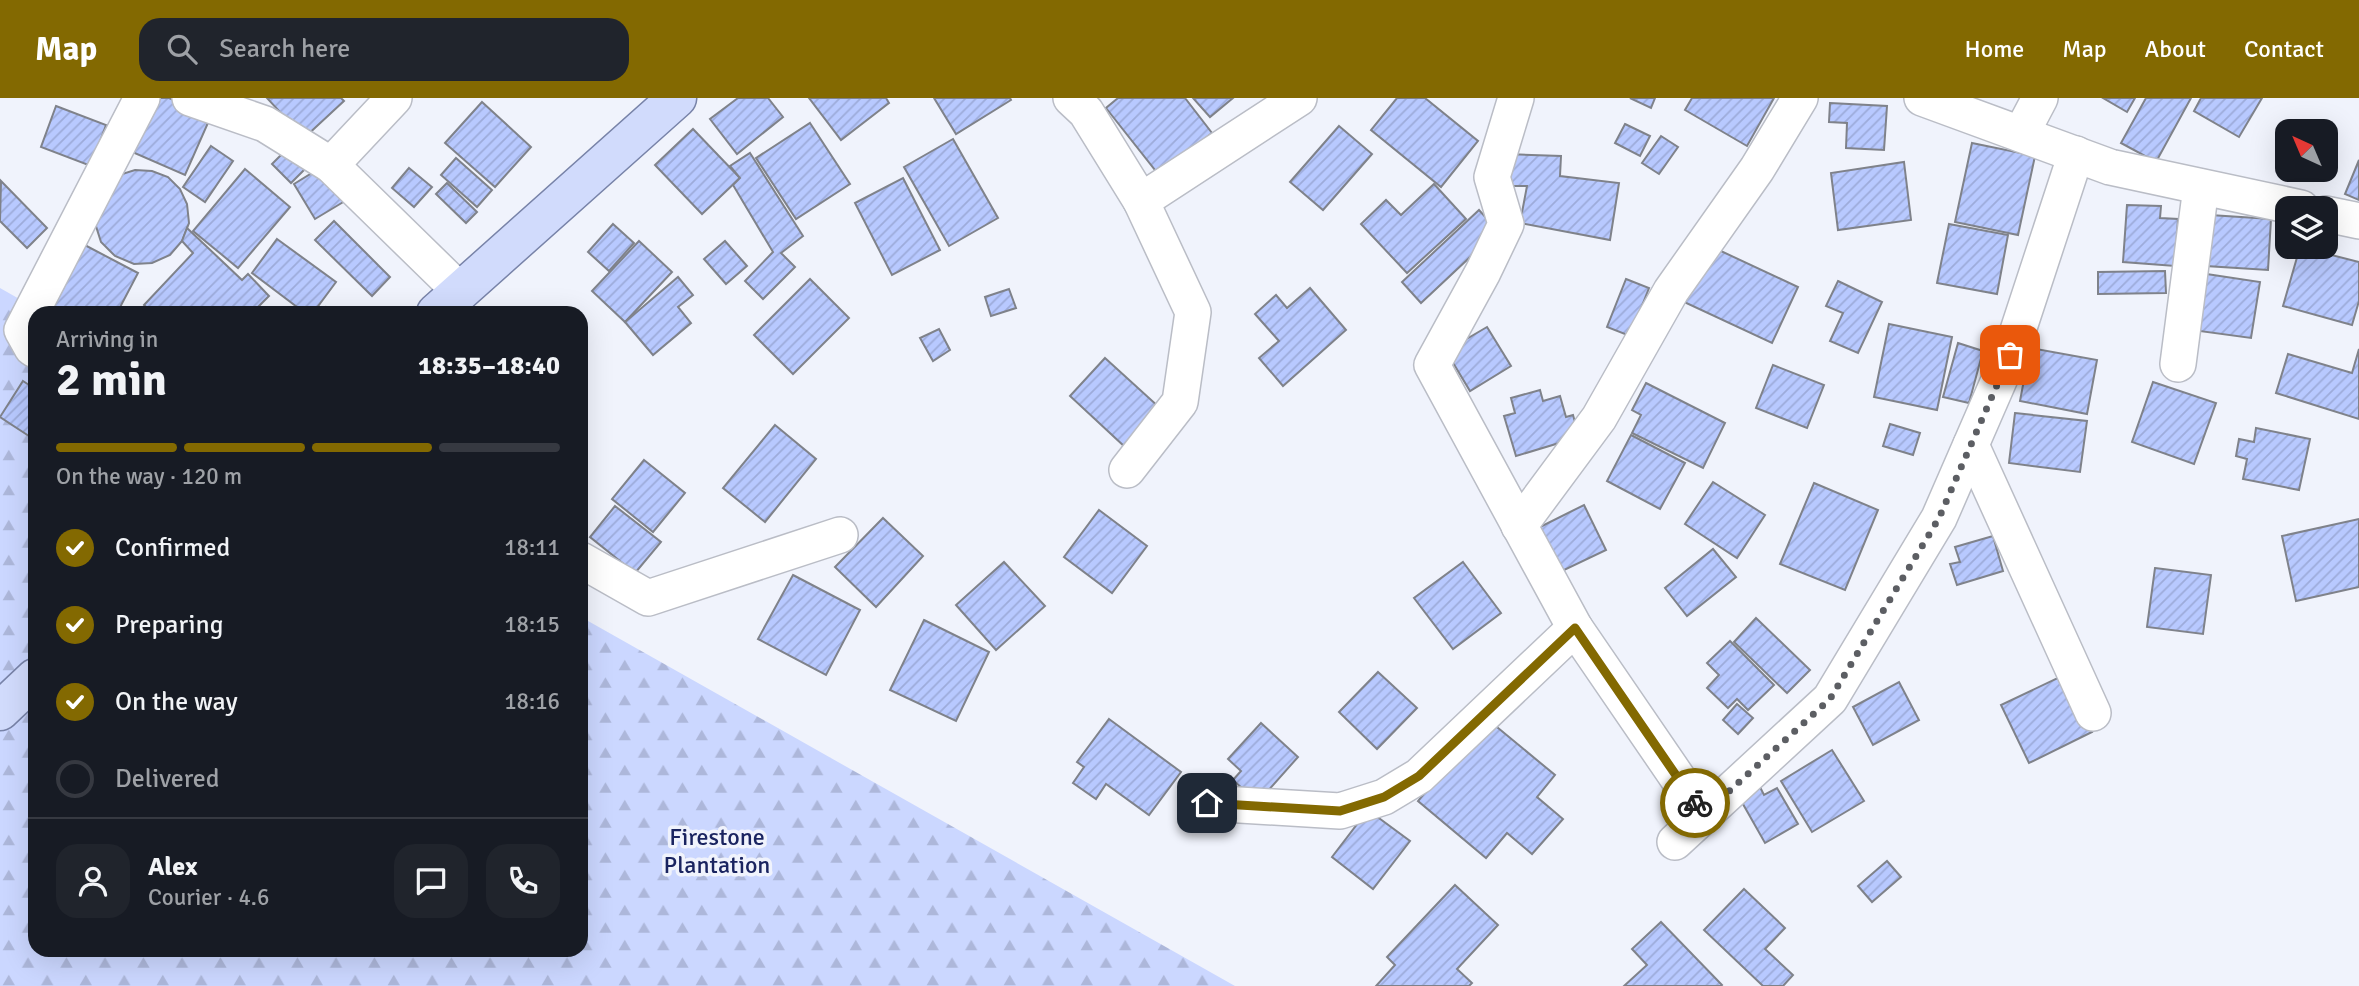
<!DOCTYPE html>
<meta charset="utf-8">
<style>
:root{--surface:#171b24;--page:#20242c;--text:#f1f3f6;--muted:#9ea1a6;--line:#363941;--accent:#836901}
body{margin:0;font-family:Signika,sans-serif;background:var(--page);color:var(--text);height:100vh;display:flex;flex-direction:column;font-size:26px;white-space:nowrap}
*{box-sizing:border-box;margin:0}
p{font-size:23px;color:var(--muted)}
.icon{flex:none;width:38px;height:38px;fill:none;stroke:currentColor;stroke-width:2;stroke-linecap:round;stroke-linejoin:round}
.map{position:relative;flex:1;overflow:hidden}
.sheet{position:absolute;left:28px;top:208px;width:560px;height:651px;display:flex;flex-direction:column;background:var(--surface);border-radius:21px;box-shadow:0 7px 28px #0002}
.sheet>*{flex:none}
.needle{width:46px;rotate:316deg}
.fabs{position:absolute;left:2275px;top:21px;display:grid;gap:14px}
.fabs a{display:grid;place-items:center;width:63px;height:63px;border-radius:14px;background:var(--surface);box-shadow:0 7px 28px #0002;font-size:35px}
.pin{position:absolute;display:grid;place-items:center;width:60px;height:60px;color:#fff;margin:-30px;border-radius:14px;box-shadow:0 4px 10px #0006}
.courier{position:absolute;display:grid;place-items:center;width:70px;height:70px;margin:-35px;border:5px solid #836901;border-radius:50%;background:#fff;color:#222;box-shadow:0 2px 9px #0007}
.head em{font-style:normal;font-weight:700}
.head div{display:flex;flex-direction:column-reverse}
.head{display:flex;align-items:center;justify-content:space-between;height:119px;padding:0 28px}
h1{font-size:46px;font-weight:700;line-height:52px}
.bar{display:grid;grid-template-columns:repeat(4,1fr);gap:10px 7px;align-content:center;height:84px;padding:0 28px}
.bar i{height:9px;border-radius:5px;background:var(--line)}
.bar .current{background:var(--accent)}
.bar p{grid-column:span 4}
.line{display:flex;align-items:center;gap:18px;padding:0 28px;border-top:2px solid var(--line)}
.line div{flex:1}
.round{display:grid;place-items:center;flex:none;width:74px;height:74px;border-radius:21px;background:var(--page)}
ol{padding:0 28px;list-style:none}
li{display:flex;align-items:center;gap:21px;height:77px}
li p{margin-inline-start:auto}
li .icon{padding:7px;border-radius:50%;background:var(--accent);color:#fff;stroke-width:4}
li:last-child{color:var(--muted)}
li i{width:38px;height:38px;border:4px solid var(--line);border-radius:50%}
header{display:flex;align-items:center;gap:42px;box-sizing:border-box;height:98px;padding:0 35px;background:var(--accent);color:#fff}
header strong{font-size:33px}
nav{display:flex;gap:38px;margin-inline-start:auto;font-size:24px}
.search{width:490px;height:63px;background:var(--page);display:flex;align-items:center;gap:18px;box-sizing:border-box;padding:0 24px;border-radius:21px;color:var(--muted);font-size:26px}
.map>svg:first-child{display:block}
</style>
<header>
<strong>Map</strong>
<div class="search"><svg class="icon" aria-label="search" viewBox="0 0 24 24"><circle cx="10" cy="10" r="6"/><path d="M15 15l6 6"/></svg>Search here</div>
<nav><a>Home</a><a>Map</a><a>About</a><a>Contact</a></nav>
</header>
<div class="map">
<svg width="2359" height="888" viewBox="0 0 2359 888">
<defs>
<pattern id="forest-firs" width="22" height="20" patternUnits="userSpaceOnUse" patternTransform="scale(1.75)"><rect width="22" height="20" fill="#cbd7ff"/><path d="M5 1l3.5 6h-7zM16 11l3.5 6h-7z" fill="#adb7da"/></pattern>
<pattern id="building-hatch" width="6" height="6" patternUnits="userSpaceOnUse" patternTransform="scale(1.75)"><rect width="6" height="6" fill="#b8c9ff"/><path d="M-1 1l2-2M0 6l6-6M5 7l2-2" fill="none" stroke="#9dabda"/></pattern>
</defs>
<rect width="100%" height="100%" fill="#f0f3fc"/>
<!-- forest -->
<polygon fill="url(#forest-firs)" points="0,190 44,215 35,215 35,852 581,852 581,519 1235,888 0,888"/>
<!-- building -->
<g fill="url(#building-hatch)" stroke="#7f828a" stroke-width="2">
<polygon points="154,0 169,0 211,18 185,77 130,53"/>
<polygon points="267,0 341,0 344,3 304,40"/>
<polygon points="738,0 768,0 783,19 737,56 710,21"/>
<polygon points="809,0 886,0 889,5 841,42"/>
<polygon points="934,0 1010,0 1011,2 956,36"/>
<polygon points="1118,0 1185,0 1212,35 1159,77 1106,10"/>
<polygon points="1193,0 1233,0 1210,19"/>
<polygon points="1397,0 1425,0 1478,43 1441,89 1371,32"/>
<polygon points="1630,0 1655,0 1651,10"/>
<polygon points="1692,0 1774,0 1747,48 1685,12"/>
<polygon points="2103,0 2135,0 2127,14"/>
<polygon points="2146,0 2191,0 2156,64 2121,45"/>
<polygon points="2201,0 2262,0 2239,39 2194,13"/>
<polygon points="482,4 531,49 495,89 445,45"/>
<polygon points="1830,5 1887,8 1884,52 1846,50 1847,25 1829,24"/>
<polygon points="56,8 106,27 91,68 41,49"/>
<polygon points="810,25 850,86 796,121 756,60"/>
<polygon points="1625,26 1650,38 1640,58 1615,45"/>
<polygon points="1339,28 1372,56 1323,112 1290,84"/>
<polygon points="693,31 740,80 702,116 655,67"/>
<polygon points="1661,38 1678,49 1659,76 1642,65"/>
<polygon points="953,41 998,120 949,148 904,69"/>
<polygon points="1972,45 2035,58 2018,137 1955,124"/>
<polygon points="211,48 233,63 205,104 183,89"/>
<polygon points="287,51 306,70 291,85 272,66"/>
<polygon points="750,55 803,138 781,155 795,169 763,201 745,183 773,154 733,87 740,80 730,68"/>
<polygon points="1507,56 1561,58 1560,78 1619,85 1610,142 1520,125 1527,88 1506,88"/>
<polygon points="456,60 492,92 477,109 441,77"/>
<polygon points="2359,62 2359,102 2345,96"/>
<polygon points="1904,64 1911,122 1838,132 1831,75"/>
<polygon points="325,67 345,103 315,121 294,86"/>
<polygon points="409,70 432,89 414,109 392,90"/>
<polygon points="245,71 290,109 238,170 193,133"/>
<polygon points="135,72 152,73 168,79 180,91 187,106 189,125 182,143 170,157 152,165 134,166 115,158 101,144 95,125 119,77"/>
<polygon points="903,80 940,152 892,177 855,105"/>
<polygon points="1,83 47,130 27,150 0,123"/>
<polygon points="447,85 477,114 466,125 436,96"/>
<polygon points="1434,86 1466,121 1407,175 1361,126 1386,102 1401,117"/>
<polygon points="2127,107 2161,108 2160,120 2178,121 2175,168 2123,164"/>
<polygon points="1479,112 1498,133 1421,205 1402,184"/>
<polygon points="2210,117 2271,121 2268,172 2206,168"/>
<polygon points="334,123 390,179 372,198 315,142"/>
<polygon points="613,126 634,145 609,173 588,154"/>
<polygon points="1949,126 2008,137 1997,196 1937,185"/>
<polygon points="187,130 242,182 248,176 269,198 252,215 152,215 144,207 193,155 182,143"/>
<polygon points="277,141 336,184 313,215 305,215 252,175"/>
<polygon points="639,143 672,174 625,224 592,193"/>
<polygon points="725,143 747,168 726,186 704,161"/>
<polygon points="79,144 138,175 117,215 41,215"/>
<polygon points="1708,147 1798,189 1772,245 1682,203"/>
<polygon points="2300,149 2359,164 2359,203 2352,227 2283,208"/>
<polygon points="2165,173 2166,195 2098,196 2098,174"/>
<polygon points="2200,175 2260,184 2251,240 2192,232"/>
<polygon points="678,179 693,197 678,209 691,225 653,257 625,224"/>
<polygon points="810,181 849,220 793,276 754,237"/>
<polygon points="1626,181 1649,190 1630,238 1607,229"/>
<polygon points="1838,183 1882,204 1858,255 1830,243 1843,215 1826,208"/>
<polygon points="1310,190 1346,232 1283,288 1259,260 1279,243 1255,216 1276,197 1287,210"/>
<polygon points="1009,191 1016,210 991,218 985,199"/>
<polygon points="326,209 338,215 321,215"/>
<polygon points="1889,226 1952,239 1937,312 1874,299"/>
<polygon points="1487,229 1511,268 1470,293 1446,253"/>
<polygon points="939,231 950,252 933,263 920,240"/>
<polygon points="1958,245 1983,253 1969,305 1943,299"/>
<polygon points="2030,250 2097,262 2087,316 2020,303"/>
<polygon points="2359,251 2359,321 2276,295 2288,256 2352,275"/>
<polygon points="1105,260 1160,310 1125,349 1070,298"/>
<polygon points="1773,267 1824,287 1807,330 1756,310"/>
<polygon points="23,283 35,291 35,342 0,319"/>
<polygon points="2153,284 2216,305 2194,366 2132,344"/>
<polygon points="1646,285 1725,325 1703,370 1632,335 1641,317 1632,312"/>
<polygon points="1540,292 1543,303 1560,298 1566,319 1573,317 1579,339 1516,358 1504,318 1515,315 1511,300"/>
<polygon points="2015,315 2087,323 2080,374 2009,365"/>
<polygon points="1890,326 1920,335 1913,357 1883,348"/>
<polygon points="775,327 816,361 765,424 723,390"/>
<polygon points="2256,330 2310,341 2299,392 2243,381 2247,361 2236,358 2239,341 2254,344"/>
<polygon points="1631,337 1685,365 1660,411 1607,383"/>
<polygon points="644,362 685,395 653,434 612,401"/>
<polygon points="1713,384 1765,417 1737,460 1685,426"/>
<polygon points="1814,385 1878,412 1845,492 1780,466"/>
<polygon points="1584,407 1606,452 1560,474 1538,430"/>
<polygon points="615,408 661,444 635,475 590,439"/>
<polygon points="1099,412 1147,448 1112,495 1064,459"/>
<polygon points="883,420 923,458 876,509 835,469"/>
<polygon points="2359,421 2359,489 2296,503 2282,438"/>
<polygon points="1993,438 2003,473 1957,487 1950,466 1960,464 1955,449"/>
<polygon points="1713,451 1736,479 1687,518 1665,490"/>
<polygon points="1004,464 1045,508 996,552 956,507"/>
<polygon points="1463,464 1501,515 1453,551 1414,500"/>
<polygon points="2155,470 2211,477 2203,536 2147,529"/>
<polygon points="793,477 860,512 826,577 758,541"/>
<polygon points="1756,520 1810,572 1787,595 1734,544"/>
<polygon points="924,522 989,554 956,623 890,592"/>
<polygon points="1730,543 1774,587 1748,612 1737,601 1728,610 1707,590 1719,577 1707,565"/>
<polygon points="1378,574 1417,610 1377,651 1339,614"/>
<polygon points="2064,577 2092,634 2029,665 2001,607"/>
<polygon points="1899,584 1919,622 1873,647 1853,609"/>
<polygon points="1737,606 1753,620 1738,636 1723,622"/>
<polygon points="1486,620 1555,677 1537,699 1563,721 1532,756 1507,735 1486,760 1418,703"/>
<polygon points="1109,621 1181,674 1149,717 1106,686 1096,701 1073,685 1084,669 1077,664"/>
<polygon points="1261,625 1298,659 1266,695 1255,702 1233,682 1241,673 1228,661"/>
<polygon points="1832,652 1864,703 1812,734 1781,683"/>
<polygon points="1759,687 1764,697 1777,690 1798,726 1765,745 1739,699"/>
<polygon points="1368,712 1410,743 1373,791 1332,759"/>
<polygon points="1887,763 1901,779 1872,804 1858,788"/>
<polygon points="1455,787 1498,827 1457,871 1472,885 1469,888 1376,888 1395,867 1387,859"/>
<polygon points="1744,791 1785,830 1765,851 1793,877 1783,888 1763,888 1704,832"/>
<polygon points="1661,824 1722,887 1721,888 1624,888 1647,867 1632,851"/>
</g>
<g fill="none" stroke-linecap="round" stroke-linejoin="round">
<defs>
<g id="street">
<polyline points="190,0 265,26 331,67 461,194"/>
<polyline points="1071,0 1086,14 1141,103 1193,214 1180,304 1127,372"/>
<polyline points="1516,0 1492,79 1506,126 1483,174 1432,267 1575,530 1703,717"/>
<polyline points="1922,0 2110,69 2301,110"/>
<polyline points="2021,36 2040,0"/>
<polyline points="331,67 394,0"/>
<polyline points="1141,103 1299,0"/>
<polyline points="2326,116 2359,123"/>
<polyline points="35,252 32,250 22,232 142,0"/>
<polyline points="2178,266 2201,89"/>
<polyline points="1971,347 2093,615"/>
<polyline points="1519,428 1599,320 1671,193 1757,71 1800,0"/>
<polyline points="581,462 648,500 840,437"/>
<polyline points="1207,705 1340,713 1384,699 1419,678 1575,530"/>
<polyline points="1675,744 1830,601 1939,420 2010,257 2076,56"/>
</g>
<g id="primary">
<polyline points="436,215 677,0"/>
<polyline points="0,613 35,580"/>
</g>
</defs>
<!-- street casing -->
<use href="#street" stroke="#babdc6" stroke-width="38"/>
<!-- primary casing -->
<use href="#primary" stroke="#7883a8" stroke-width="41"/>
<!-- street -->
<use href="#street" stroke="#fff" stroke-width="35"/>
<!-- primary -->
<use href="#primary" stroke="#d1dbfc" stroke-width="38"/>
</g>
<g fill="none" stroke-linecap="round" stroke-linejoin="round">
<!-- done -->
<polyline stroke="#5c5e63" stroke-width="7" stroke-dasharray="0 12.6" points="1695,705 1703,717 1830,601 1939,420 2010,257"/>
<!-- route -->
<polyline stroke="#836901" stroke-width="9" points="1207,705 1340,713 1384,699 1419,678 1575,530 1695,705"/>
</g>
<g text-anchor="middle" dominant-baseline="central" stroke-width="7" stroke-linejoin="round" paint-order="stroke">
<!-- park labels -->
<g font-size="24" fill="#1a2460" stroke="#f0f3fc">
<text x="717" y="739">Firestone<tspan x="717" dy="28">Plantation</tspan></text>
</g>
</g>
</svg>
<div class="fabs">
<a><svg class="needle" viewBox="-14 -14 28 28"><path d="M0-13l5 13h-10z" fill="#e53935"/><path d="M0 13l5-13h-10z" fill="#9ea1a6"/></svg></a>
<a><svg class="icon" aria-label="layers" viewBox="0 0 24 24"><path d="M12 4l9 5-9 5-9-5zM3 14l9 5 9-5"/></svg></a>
</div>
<div class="pin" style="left:2010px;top:257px;background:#ea580c"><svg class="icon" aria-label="bag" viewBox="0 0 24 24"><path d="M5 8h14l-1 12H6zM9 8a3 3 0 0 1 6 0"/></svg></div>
<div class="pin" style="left:1207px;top:705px;background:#1f2937"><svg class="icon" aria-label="home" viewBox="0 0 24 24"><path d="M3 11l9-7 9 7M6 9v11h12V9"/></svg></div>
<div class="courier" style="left:1695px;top:705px"><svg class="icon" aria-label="bike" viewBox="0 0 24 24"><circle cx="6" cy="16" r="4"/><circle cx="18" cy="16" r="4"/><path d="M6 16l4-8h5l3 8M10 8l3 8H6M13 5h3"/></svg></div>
<section class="sheet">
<div class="head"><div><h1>2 min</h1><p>Arriving in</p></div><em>18:35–18:40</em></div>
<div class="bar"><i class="current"></i><i class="current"></i><i class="current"></i><i></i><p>On the way · 120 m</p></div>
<ol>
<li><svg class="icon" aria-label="check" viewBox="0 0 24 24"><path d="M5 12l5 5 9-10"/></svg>Confirmed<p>18:11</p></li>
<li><svg class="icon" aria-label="check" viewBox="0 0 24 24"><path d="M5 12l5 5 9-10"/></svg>Preparing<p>18:15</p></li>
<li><svg class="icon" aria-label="check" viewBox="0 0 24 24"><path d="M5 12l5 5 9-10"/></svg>On the way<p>18:16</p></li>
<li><i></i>Delivered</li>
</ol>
<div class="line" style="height:126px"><a class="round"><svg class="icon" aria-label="person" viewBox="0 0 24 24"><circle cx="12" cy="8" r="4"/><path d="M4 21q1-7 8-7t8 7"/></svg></a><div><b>Alex</b><p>Courier · 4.6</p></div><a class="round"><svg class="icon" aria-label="chat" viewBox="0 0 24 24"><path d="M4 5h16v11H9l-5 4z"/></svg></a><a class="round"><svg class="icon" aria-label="phone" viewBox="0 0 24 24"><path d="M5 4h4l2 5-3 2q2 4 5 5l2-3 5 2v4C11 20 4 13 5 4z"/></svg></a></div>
</section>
</div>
